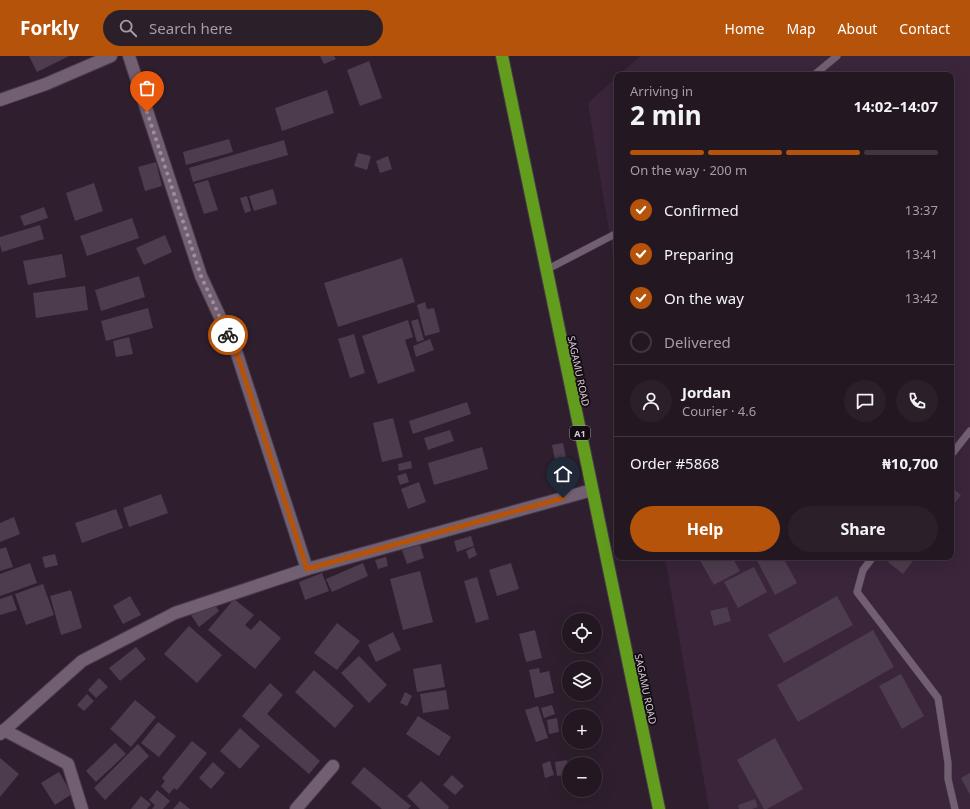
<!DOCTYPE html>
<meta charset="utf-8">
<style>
:root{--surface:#231722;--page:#2b202a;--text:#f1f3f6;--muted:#a39fa5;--line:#403640;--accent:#b45309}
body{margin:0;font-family:"Noto Sans",sans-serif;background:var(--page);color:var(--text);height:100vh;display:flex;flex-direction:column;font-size:15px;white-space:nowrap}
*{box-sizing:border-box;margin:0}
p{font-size:13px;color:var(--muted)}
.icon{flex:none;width:22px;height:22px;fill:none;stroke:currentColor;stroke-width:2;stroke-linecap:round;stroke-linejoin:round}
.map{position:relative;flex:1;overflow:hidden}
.panel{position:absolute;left:614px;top:16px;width:340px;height:488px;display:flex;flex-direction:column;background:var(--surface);border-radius:8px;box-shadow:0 4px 16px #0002,0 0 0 1px var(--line)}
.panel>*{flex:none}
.buttons{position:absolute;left:562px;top:557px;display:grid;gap:8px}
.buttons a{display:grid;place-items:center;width:40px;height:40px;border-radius:50%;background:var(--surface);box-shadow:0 4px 16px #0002,0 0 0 1px var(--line);font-size:20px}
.pin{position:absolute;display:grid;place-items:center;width:34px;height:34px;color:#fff;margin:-41px -17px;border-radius:50% 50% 50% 0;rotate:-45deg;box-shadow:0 0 4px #0007}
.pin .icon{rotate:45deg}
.courier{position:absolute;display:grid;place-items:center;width:40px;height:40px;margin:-20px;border:3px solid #b45309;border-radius:50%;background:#fff;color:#222;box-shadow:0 1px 5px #0007}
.head em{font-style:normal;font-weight:700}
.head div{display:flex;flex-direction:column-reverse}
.head{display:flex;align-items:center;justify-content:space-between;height:68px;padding:0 16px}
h1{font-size:26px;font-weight:700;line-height:30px}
.bar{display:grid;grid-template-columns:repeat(4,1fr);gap:6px 4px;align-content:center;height:48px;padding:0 16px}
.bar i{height:5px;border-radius:3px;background:var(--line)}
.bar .on{background:var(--accent)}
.bar p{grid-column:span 4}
.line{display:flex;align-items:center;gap:10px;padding:0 16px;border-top:1px solid var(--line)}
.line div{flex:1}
.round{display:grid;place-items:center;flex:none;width:42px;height:42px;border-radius:21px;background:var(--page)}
ol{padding:0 16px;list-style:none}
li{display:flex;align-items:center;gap:12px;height:44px}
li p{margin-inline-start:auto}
li .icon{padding:4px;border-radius:50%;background:var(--accent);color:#fff;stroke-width:4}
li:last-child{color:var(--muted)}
li i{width:22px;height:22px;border:2px solid var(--line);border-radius:50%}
.button{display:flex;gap:8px;margin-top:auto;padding:8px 16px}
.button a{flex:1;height:46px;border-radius:24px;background:var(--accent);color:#fff;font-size:16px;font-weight:700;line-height:46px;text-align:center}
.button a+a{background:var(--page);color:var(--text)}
header{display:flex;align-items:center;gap:24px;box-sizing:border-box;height:56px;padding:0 20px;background:var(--accent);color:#fff}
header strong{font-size:19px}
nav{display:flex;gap:22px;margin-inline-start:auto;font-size:14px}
.search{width:280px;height:36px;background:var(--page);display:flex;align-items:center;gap:10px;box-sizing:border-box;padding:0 14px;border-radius:22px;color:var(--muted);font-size:15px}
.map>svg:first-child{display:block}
</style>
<header>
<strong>Forkly</strong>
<div class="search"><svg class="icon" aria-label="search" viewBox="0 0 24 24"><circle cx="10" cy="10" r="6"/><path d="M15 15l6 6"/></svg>Search here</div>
<nav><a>Home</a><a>Map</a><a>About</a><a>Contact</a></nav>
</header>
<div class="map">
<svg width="970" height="753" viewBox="0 0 970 753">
<rect width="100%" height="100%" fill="#2f1f2e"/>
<!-- built -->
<g fill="#3a253a">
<polygon points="640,0 970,0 970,753 709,753 665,501 951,501 951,19 619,19"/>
<polygon points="617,21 617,223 588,47"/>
</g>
<!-- building -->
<g fill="#4d3c4d">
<polygon points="29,0 69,0 37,16"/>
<polygon points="320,0 334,0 336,3 324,8"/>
<polygon points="369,5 382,42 360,50 347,14"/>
<polygon points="327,34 334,57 282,75 275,52"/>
<polygon points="229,83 233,96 186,109 183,96"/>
<polygon points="284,84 288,99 193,126 189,112"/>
<polygon points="358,97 371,100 367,114 354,110"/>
<polygon points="388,100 392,113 380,117 376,105"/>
<polygon points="156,106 162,130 145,135 138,111"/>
<polygon points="208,124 218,154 204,158 194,128"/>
<polygon points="94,127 103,155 75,165 66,137"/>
<polygon points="273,133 277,148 254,155 249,140"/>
<polygon points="247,140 251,155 245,157 240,142"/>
<polygon points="44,151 48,162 24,170 20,160"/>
<polygon points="132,162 139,182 87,200 80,180"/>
<polygon points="40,169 44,183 2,196 0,189 0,181"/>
<polygon points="165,179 172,196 144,209 136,192"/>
<polygon points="62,198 66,221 28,229 23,205"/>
<polygon points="402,202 415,246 338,271 324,227"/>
<polygon points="139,220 145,241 101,255 95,234"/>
<polygon points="85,230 88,254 36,262 33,237"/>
<polygon points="425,246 427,253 434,252 440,276 425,280 417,249"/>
<polygon points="148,252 153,272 106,285 101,265"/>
<polygon points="418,263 424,284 417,286 411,265"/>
<polygon points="408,264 413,281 405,284 415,315 378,328 362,280"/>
<polygon points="354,278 365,317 350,322 338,283"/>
<polygon points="129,281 133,298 116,301 113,285"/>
<polygon points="430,283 434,294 416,301 413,290"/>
<polygon points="467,346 471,358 413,378 409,365"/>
<polygon points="393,362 403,401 382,406 373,367"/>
<polygon points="450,374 454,385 428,394 424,382"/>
<polygon points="563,387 567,406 556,409 552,389"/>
<polygon points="482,391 488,413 434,429 428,407"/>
<polygon points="411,405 412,412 399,415 398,408"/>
<polygon points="406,417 409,426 400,429 397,420"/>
<polygon points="419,426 426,446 408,453 401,433"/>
<polygon points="951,431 961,439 951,452 954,454 951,457"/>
<polygon points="161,438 168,457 129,471 123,452"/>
<polygon points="116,453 123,472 82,487 75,467"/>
<polygon points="14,461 20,478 0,486 0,467"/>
<polygon points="471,480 474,490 457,496 454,485"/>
<polygon points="420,489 424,502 407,508 402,494"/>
<polygon points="6,491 13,511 0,515 0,493"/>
<polygon points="474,491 477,499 469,503 466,495"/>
<polygon points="55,498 58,509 45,512 42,501"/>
<polygon points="386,501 388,510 378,513 375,504"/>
<polygon points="698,501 732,501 740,515 714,529"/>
<polygon points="755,501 783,501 797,527 775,539"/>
<polygon points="892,501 916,501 903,518 888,506"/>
<polygon points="30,507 37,527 0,540 0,518"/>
<polygon points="363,507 368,520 332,536 326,523"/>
<polygon points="511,507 519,533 497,540 489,514"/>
<polygon points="754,511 767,536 738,552 724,526"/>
<polygon points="420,515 433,566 403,574 390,523"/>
<polygon points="322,517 329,535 305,544 299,526"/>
<polygon points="477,521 489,563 476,567 464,525"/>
<polygon points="43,528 54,559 26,569 15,538"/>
<polygon points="71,534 82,572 61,579 50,540"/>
<polygon points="12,539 17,554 0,559 0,543"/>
<polygon points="130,540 141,559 123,568 113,550"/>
<polygon points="837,540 853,569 784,607 768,579"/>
<polygon points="234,543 254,559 245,569 251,574 260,564 281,582 255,613 208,574"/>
<polygon points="214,548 219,555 199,571 191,559"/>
<polygon points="727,551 731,565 714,570 710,555"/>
<polygon points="337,567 360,585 337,614 314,597"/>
<polygon points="189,570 222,599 197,627 164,598"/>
<polygon points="535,574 542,602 526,606 519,578"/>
<polygon points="873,574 894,611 798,666 777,629"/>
<polygon points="393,576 401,594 376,606 368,589"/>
<polygon points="136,591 146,603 120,625 109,612"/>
<polygon points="359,600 387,629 369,647 341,617"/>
<polygon points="441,608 445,631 417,636 413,613"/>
<polygon points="539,612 540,617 549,615 554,637 535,642 529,614"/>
<polygon points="314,614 354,650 335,672 295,636"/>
<polygon points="901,618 924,660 902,673 879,630"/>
<polygon points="99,622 108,631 96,642 88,634"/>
<polygon points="270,627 283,639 267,658 320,705 309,718 242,660"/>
<polygon points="446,634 449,653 423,657 420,638"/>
<polygon points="405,636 412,640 407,650 400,647"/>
<polygon points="87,638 94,645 84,655 77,649"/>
<polygon points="135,644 156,661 131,691 110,673"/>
<polygon points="552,649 555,658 544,662 541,652"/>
<polygon points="538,650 548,682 536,686 525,654"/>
<polygon points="418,660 451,681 439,700 406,678"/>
<polygon points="557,662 559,676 549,678 547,664"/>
<polygon points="158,666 176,680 159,701 141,687"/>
<polygon points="240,672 260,690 240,713 220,695"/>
<polygon points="775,682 803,733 767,753 764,753 737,704"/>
<polygon points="192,685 207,697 177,734 174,732 169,738 161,730 165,725 162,722"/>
<polygon points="115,687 126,698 96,726 86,715"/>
<polygon points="138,688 149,700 105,744 94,732"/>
<polygon points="0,702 19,718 0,741"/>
<polygon points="567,704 569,718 557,720 555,706"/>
<polygon points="550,705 554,719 545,722 542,708"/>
<polygon points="213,706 225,717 211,733 199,722"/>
<polygon points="364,711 411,750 408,753 382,753 351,727"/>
<polygon points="59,716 72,738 55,749 41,727"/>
<polygon points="970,717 970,739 961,722"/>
<polygon points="452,719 464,730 455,739 443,729"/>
<polygon points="421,725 449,751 448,753 420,753 407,740"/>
<polygon points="157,734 170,745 163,753 152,753 155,749 149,744"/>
<polygon points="141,740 151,748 147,753 131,753"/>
<polygon points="755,743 758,751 752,753 739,753 738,749"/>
<polygon points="180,745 190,753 173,753"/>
</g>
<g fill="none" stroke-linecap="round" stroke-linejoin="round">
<defs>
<g id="lane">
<polyline points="814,19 837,0"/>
<polyline points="546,214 617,177"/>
<polyline points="951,399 970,375"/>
<polyline points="873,501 863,514 857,536 938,642 948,707 948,723 955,753"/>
</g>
<g id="street">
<polyline points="129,0 201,220 237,298 307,513"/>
<polyline points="0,44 46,28 111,0"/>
<polyline points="4,674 68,708 82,753"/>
<polyline points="0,678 82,605 175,557 307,513 592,434"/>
<polyline points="296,753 333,710"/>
</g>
<polyline id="highway" points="502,0 659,753"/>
</defs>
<!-- lane casing -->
<use href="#lane" stroke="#483b48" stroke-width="8"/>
<!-- street casing -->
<use href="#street" stroke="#483b48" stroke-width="14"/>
<!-- highway casing -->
<use href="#highway" stroke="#483b48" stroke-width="14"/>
<!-- lane -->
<use href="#lane" stroke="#726072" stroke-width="7"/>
<!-- street -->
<use href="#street" stroke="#726072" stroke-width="12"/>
<!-- highway -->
<use href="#highway" stroke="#639d1d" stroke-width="12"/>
</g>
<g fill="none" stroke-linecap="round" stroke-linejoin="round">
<!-- done -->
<polyline stroke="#9d909c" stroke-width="4" stroke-dasharray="0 7.2" points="147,56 201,220 228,279"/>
<!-- route -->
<polyline stroke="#b45309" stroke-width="5" points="228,279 237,298 307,513 563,442"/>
</g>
<g text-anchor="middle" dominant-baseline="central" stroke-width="3.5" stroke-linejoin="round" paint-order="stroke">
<!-- shield labels -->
<rect fill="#120b12" stroke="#9d939c" stroke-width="1" x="570" y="370" width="20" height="14" rx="3"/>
<g font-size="9" font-weight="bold" fill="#d8cdd7">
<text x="580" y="377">A1</text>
</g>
<!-- street labels -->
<g font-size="10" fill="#d8cdd7" stroke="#120b12">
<text transform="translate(579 315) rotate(78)">SAGAMU ROAD</text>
<text transform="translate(646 633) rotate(78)">SAGAMU ROAD</text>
</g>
</g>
</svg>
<div class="buttons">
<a><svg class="icon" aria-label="locate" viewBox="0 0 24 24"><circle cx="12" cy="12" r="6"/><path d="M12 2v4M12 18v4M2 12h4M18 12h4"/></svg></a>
<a><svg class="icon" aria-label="layers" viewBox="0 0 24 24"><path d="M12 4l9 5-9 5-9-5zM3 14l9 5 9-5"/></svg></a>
<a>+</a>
<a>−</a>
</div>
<div class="pin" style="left:147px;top:56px;background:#ea580c"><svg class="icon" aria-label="bag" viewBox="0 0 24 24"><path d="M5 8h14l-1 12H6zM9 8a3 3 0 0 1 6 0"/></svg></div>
<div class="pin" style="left:563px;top:442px;background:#1f2937"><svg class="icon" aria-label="home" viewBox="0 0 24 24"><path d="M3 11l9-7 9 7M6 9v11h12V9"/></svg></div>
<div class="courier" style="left:228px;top:279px"><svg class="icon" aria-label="bike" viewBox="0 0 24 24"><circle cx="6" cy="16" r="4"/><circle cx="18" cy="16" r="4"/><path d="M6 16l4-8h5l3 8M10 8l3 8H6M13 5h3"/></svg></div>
<section class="panel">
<div class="head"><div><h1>2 min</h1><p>Arriving in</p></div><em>14:02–14:07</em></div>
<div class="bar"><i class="on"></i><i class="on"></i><i class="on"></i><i></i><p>On the way · 200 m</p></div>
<ol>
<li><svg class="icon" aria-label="check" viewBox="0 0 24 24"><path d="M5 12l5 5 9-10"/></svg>Confirmed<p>13:37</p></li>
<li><svg class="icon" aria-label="check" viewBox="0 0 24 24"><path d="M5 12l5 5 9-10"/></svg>Preparing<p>13:41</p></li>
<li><svg class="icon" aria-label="check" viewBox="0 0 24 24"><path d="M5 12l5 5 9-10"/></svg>On the way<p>13:42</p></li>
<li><i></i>Delivered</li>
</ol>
<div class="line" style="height:72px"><a class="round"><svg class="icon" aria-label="person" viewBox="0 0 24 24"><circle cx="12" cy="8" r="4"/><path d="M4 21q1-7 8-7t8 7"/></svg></a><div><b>Jordan</b><p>Courier · 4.6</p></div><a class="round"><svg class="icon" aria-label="chat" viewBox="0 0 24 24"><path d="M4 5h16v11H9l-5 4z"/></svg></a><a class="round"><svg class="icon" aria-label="phone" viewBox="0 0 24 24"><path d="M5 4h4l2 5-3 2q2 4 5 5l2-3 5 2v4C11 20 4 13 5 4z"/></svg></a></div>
<div class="line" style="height:52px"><div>Order #5868</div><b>₦10,700</b></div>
<div class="button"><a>Help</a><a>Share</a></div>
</section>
</div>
